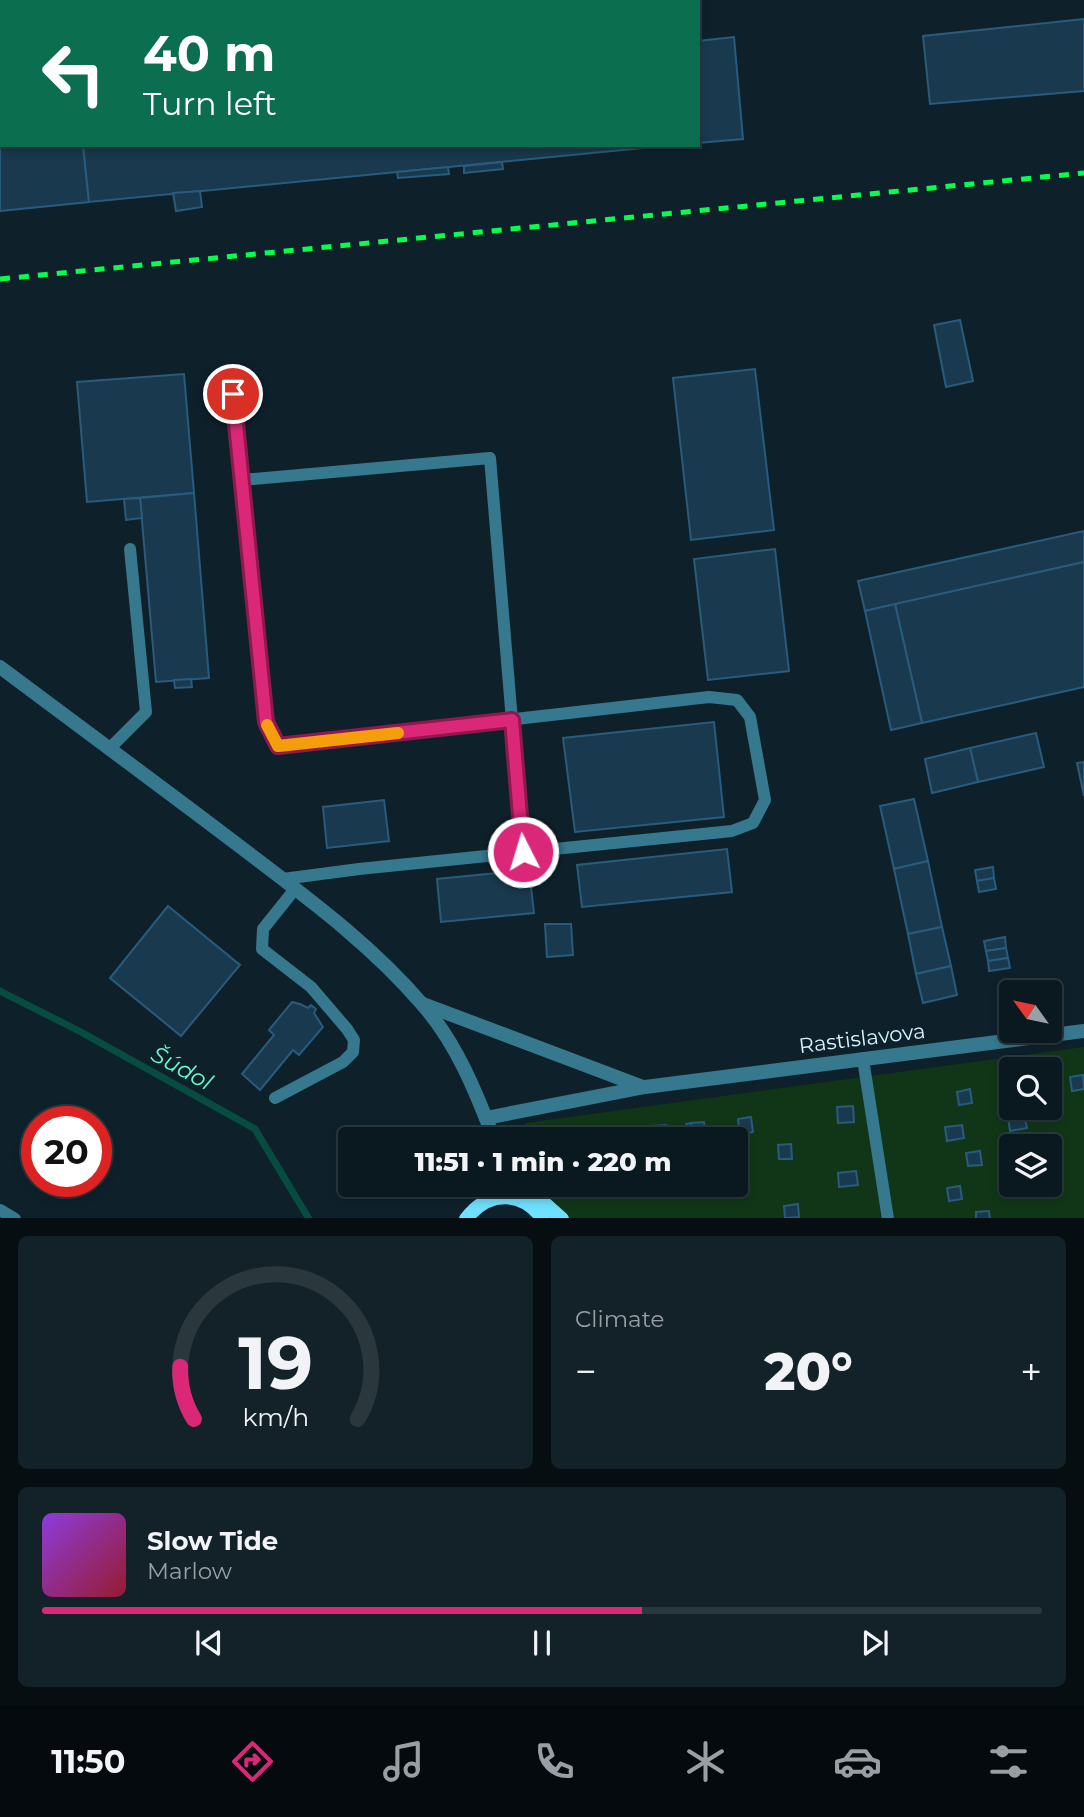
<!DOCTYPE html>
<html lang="en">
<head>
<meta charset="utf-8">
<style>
  :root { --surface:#0a1920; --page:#132229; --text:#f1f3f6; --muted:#99a0a5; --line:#2a383e; --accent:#db2777 }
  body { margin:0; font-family:Montserrat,sans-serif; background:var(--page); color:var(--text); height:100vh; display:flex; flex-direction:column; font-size:26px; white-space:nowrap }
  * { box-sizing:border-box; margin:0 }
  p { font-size:23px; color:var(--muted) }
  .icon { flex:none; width:38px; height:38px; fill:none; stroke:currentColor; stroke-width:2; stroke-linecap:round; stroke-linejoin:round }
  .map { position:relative; height:1218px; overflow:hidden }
  .drawer { display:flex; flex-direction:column; gap:18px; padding:18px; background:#060e12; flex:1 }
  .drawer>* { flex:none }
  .top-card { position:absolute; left:0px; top:0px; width:700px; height:147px; box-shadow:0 4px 10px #0003,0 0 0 2px var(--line); background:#0b6e4f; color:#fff; overflow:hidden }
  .needle { width:46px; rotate:303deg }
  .buttons { position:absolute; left:999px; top:980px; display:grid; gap:14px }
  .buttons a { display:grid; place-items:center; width:63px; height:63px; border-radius:7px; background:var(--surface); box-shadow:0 4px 10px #0003,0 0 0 2px var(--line); font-size:35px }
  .speed { position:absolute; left:21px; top:1106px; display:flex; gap:14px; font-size:35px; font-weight:700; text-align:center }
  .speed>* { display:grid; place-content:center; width:91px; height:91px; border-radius:50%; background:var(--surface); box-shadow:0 4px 10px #0003,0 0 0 2px var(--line); line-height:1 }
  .speed .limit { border:10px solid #d22; background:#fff; color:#111 }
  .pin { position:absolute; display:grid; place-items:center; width:60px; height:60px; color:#fff; margin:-30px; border:4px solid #fff; border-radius:50%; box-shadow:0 2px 7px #0007 }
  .me { position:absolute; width:77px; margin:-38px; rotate:355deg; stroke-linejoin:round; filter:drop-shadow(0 0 5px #0008) }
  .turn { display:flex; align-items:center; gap:24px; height:147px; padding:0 28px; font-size:32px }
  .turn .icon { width:91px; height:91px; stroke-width:2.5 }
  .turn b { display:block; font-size:49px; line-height:60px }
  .big { font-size:52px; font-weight:800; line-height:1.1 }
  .drawer .widget { flex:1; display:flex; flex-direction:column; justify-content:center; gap:10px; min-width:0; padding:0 24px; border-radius:10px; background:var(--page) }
  .drawer .dial { align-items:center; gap:0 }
  .dial svg { height:182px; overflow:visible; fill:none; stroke:var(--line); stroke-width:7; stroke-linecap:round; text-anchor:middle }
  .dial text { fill:var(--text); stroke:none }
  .song { display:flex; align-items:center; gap:21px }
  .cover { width:84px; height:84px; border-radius:10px; background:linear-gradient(135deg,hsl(270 70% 55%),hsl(350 70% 35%)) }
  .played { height:7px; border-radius:4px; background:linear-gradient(90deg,var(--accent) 60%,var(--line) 60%) }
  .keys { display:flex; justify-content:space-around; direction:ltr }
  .heat { display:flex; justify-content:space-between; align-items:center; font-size:38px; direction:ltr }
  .drawer .tiles { flex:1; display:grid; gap:18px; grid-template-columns:1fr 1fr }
  .widget:last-child { grid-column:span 2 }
  .trip { position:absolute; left:338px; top:1127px; width:410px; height:70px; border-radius:7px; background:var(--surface); box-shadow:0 4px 10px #0003,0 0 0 2px var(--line); font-weight:800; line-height:70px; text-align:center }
  .dock { display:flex; height:112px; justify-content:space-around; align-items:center; background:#040a0d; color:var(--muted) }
  .dock .icon { width:49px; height:49px }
  .dock .selected { color:var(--accent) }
  .dock b { font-size:32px; color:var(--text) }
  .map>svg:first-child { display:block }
</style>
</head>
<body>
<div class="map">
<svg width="1084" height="1219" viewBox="0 0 1084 1219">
  <rect width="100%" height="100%" fill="#0e212b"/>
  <path fill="#113617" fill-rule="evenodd" d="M1084 1047V1218H529L528 1185H735V1139H526V1123ZM1012 1069H1050V1108H1012ZM1012 1146H1050V1185H1012Z"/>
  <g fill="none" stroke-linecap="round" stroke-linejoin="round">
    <path stroke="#064c40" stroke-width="7" d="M0 991 81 1032 255 1129 309 1219"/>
  </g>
  <g fill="#19394e" stroke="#295b7c" stroke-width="2">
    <path d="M94 0H599L94 2Z"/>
    <path d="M1084 19V91L930 104 923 36Z"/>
    <path d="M734 37 743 139 698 143V41Z"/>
    <path d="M0 108H2V145H83L89 202 0 211Z"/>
    <path d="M83 145H674L89 202Z"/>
    <path d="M502 162 503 169 464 173V166Z"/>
    <path d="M448 167 449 174 398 178 397 172Z"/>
    <path d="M200 191 202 207 176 211 173 193Z"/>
    <path d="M960 320 973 381 946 387 934 325Z"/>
    <path d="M755 369 774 530 691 540 673 378Z"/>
    <path d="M184 374 194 493 87 502 77 382Z"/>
    <path d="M194 493 209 678 156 682 140 498Z"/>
    <path d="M140 498 142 518 126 520 124 499Z"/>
    <path d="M1084 531V562L865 611 858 581Z"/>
    <path d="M775 549 789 671 708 680 694 559Z"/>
    <path d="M1084 562V687L922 723 895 604Z"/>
    <path d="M895 604 922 723 891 730 865 611Z"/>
    <path d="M191 679 192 687 175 688 174 680Z"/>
    <path d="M714 722 724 817 575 832 563 738Z"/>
    <path d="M1036 733 1044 767 978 782 970 748Z"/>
    <path d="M970 748 978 782 932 793 925 759Z"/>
    <path d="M1084 762V796L1077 763Z"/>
    <path d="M914 799 928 861 894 869 880 806Z"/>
    <path d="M384 800 389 841 327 848 323 807Z"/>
    <path d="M727 849 732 892 582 907 577 865Z"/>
    <path d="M928 861 942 927 908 934 894 869Z"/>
    <path d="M993 867 994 878 977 881 975 870Z"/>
    <path d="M529 870 534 913 441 922 437 879Z"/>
    <path d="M994 878 996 889 979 892 977 881Z"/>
    <path d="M168 906 240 965 181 1036 110 978Z"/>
    <path d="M545 924H571L573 955 547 957Z"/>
    <path d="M942 927 951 966 916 974 908 934Z"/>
    <path d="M1005 937 1006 948 986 951 984 941Z"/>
    <path d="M1006 948 1008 958 988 961 986 951Z"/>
    <path d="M1008 958 1010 968 989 971 988 961Z"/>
    <path d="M951 966 957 995 923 1003 916 974Z"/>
    <path d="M292 1002 300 1004 308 1008 311 1005 316 1009 314 1013 323 1027 299 1055 293 1050 260 1090 242 1074 274 1035 269 1030Z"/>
    <path d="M1083 1075 1084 1089 1072 1091 1070 1077Z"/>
    <path d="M970 1089 972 1103 959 1105 957 1092Z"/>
    <path d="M853 1106 854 1122 838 1123 837 1107Z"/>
    <path d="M1024 1115 1027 1128 1010 1131 1008 1118Z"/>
    <path d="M751 1117 753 1132 740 1135 738 1119Z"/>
    <path d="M704 1122 706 1136 693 1137 691 1123Z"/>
    <path d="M691 1123 694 1139H689L686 1124Z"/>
    <path d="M666 1125 667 1138 653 1139 652 1126Z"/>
    <path d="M962 1125 964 1138 947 1141 945 1127Z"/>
    <path d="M625 1130 626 1139H613L612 1132Z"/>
    <path d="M791 1144 792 1159H779L778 1145Z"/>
    <path d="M980 1151 982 1165 968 1166 966 1153Z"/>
    <path d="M856 1171 858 1185 839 1187 838 1173Z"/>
    <path d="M960 1186 962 1199 949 1201 947 1188Z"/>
    <path d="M798 1204 799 1217 785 1218 784 1206Z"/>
    <path d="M989 1211 990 1219H976V1212Z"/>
  </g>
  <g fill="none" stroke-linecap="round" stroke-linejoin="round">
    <g stroke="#36798e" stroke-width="12">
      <path d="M29 0 30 2"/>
      <path d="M233 395 266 722 278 746 709 697 737 700 750 717 765 800 753 823 732 831 359 869 283 879"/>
      <path d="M242 480 490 458 523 852"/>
      <path d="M110 748 146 712 130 549"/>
      <path d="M863 1059 888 1219"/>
      <path d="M275 1098 343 1062 353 1052 354 1040 347 1029 311 987 262 949 263 929 295 889"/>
      <path d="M0 1210 15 1219"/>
    </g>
    <g stroke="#36798e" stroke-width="14">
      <path d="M423 1004 643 1087"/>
      <path d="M486 1118 645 1087 1084 1031"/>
    </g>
    <path stroke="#36798e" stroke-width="14" d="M0 667C79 726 159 785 238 845 302 894 369 942 422 1004 456 1042 476 1092 494 1139"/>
    <g stroke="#6fe0ff" stroke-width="14">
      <path d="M524 1185 562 1219"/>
      <path d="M466 1219C488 1190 522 1190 543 1219"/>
    </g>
    <path stroke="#04ff4e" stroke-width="5" stroke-dasharray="10 9" stroke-linecap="butt" d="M0 279 1084 173"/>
  </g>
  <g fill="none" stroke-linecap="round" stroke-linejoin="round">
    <g stroke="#8e194d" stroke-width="18">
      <path id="route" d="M233 394 266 722 278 746 512 720 523 852"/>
    </g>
    <use href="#route" stroke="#db2777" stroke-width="12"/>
    <path stroke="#f59e0b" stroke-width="12" d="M267 725 278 746 398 733"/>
  </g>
  <g text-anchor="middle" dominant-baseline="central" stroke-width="7" stroke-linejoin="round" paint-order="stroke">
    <g font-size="21" fill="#d8f3ff" stroke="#0e212b">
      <text transform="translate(862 1038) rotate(-7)">Rastislavova</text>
    </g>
    <g font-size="23" font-style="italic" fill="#66ffca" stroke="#0e212b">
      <text transform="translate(182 1068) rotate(29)">Šúdol</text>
    </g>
  </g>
</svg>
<div class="buttons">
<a><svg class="needle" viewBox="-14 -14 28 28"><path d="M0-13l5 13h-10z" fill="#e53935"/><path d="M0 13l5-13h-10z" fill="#99a0a5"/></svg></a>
<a><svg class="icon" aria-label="search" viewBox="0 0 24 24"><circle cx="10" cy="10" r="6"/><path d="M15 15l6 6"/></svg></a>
<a><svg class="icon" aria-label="layers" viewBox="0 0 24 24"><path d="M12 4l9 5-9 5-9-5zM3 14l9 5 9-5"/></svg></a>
</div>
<div class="speed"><div class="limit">20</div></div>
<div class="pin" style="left:233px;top:394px;background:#d93025"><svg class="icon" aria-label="arrive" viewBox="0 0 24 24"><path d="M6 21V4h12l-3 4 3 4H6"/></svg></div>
<svg class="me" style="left:523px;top:852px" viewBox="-20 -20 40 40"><circle r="17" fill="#db2777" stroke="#fff" stroke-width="3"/><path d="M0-11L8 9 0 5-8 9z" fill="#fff"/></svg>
<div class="trip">11:51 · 1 min · 220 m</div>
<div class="top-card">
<div class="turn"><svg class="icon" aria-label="left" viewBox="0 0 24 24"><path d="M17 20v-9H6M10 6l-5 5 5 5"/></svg><div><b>40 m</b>Turn left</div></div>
</div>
</div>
<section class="drawer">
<div class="tiles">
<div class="widget dial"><svg viewBox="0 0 100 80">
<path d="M14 69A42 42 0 1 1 86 69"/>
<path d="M14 69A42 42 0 0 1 8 46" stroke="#db2777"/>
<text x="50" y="56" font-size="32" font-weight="700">19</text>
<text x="50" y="72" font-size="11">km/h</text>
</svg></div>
<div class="widget"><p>Climate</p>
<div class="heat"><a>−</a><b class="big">20°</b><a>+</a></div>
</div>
<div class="widget">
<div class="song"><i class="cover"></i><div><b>Slow Tide</b><p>Marlow</p></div></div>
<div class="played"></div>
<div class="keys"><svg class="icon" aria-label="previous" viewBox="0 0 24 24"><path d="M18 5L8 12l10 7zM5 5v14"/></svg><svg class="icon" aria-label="pause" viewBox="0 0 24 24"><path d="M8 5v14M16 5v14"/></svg><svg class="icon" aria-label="next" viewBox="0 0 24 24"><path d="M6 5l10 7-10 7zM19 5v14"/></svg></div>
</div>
</div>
</section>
<nav class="dock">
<b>11:50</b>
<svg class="icon selected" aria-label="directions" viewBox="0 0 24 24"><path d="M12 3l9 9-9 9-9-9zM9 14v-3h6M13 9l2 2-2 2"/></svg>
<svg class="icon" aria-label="music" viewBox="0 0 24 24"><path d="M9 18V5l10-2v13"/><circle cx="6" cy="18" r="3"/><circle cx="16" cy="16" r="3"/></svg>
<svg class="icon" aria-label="phone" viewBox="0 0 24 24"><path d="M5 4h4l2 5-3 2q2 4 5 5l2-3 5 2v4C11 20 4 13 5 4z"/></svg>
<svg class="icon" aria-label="climate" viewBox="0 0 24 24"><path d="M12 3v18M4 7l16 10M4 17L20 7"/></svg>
<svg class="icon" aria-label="car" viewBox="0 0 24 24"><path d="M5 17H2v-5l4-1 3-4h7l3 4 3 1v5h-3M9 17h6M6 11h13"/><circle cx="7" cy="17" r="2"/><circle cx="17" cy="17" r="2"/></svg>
<svg class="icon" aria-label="filters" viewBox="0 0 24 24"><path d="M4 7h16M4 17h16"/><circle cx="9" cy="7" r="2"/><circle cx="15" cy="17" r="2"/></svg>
</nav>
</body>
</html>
